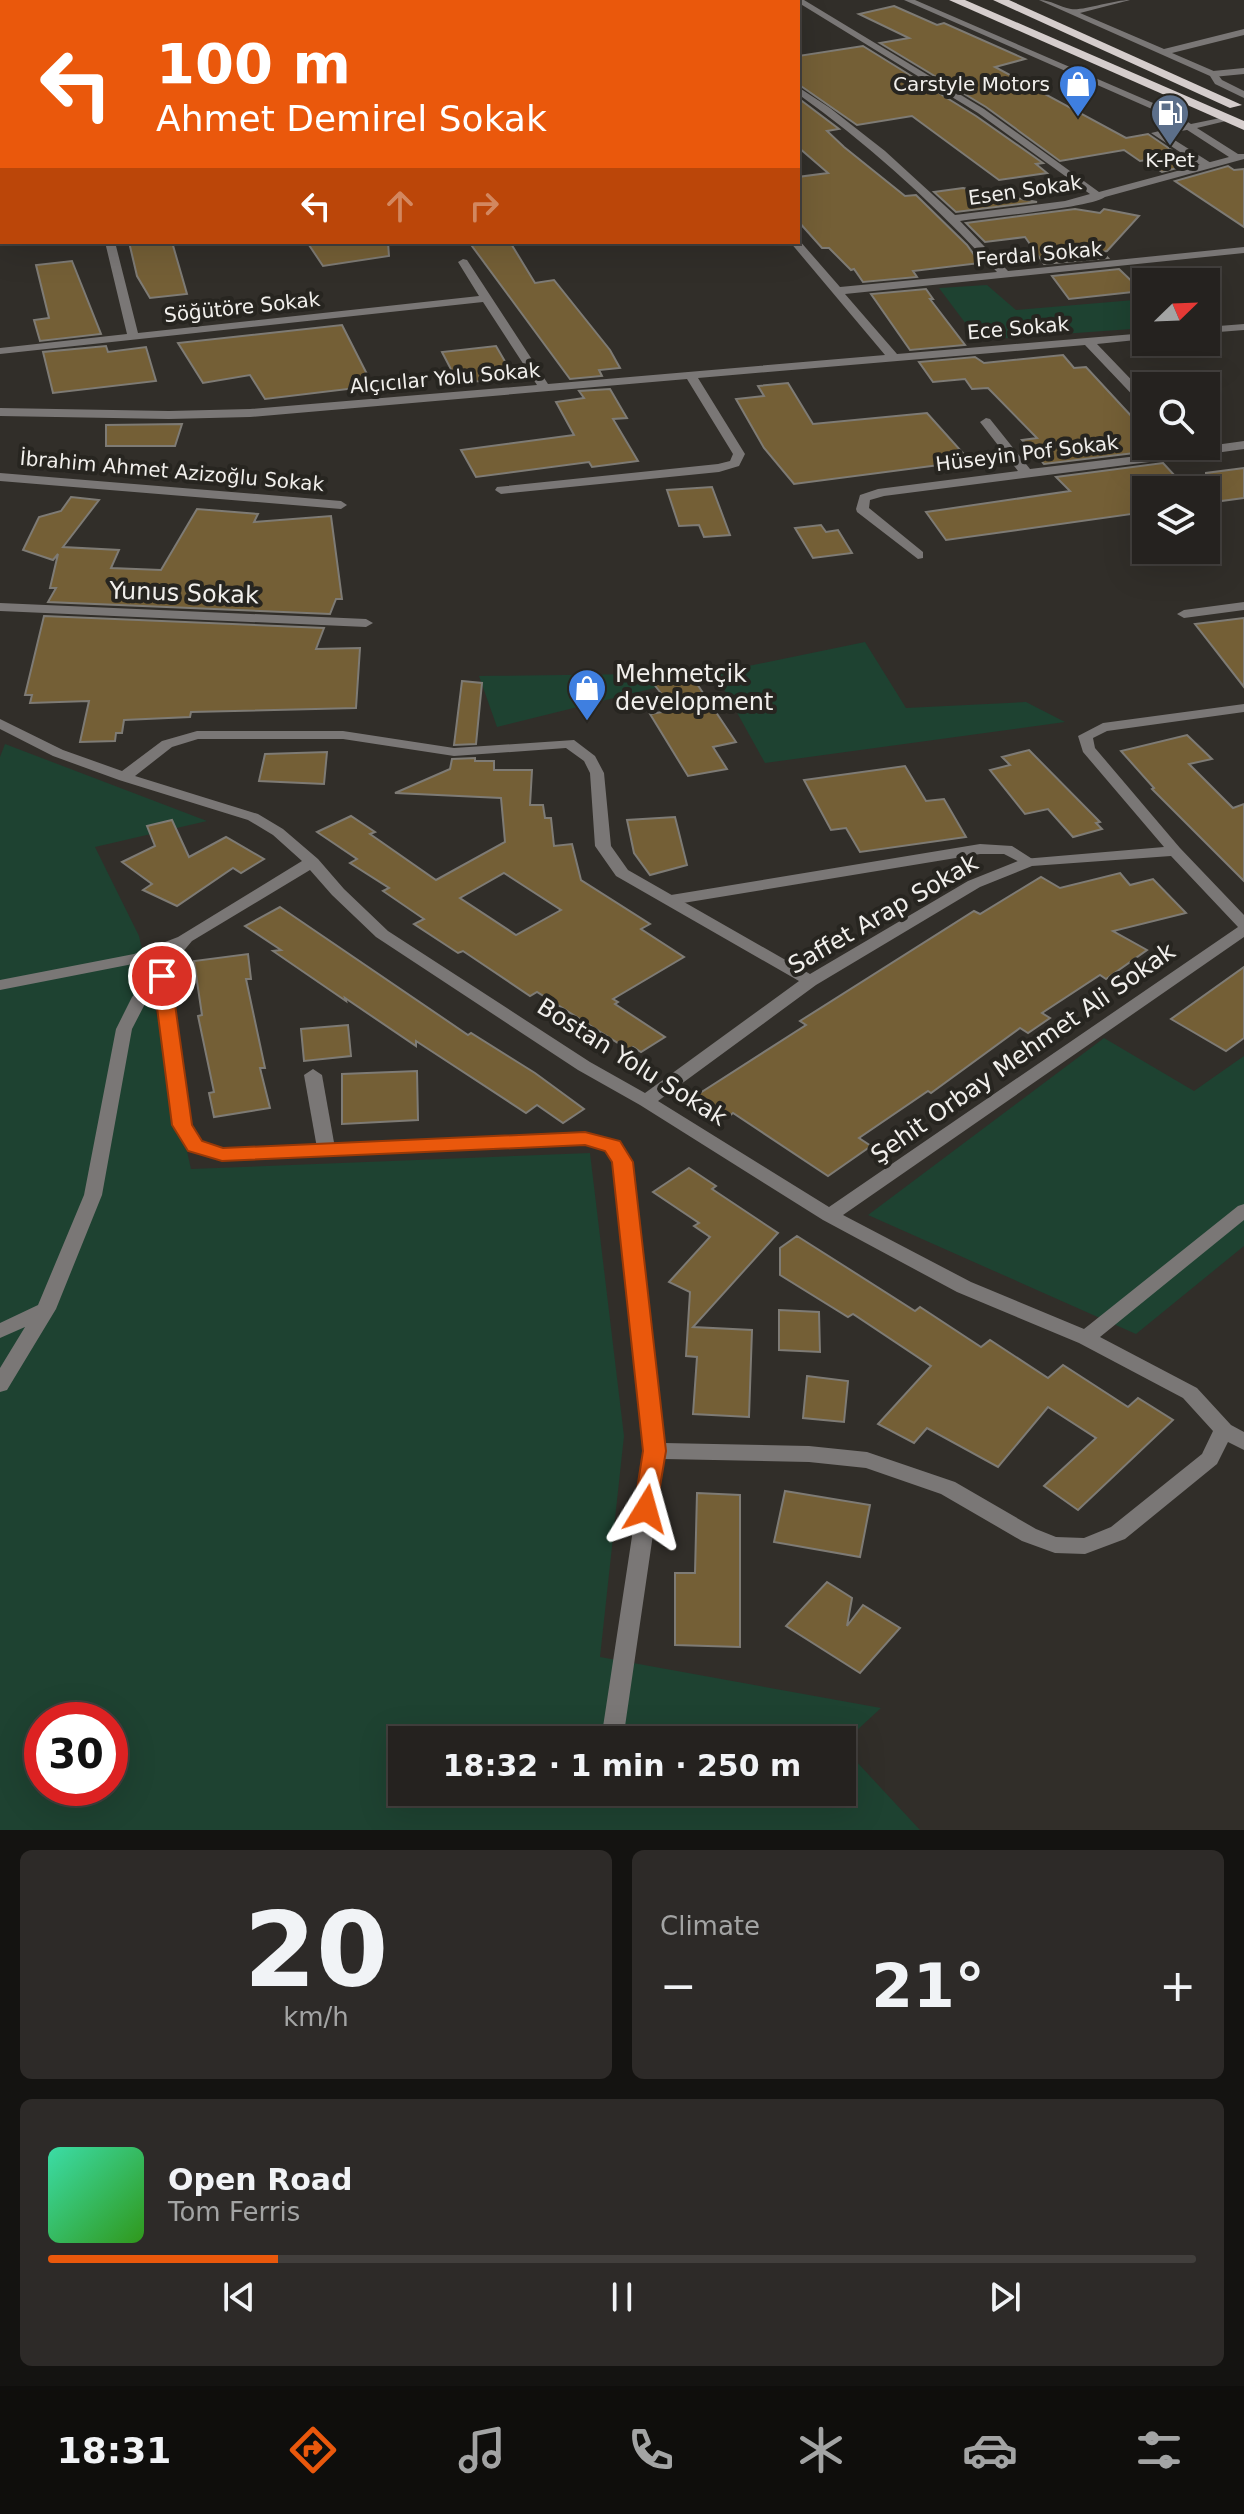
<!DOCTYPE html>
<html lang="en">
<head>
<meta charset="utf-8">
<style>
  :root { --surface:#25221f; --page:#2d2a28; --text:#f1f3f6; --muted:#a3a4a4; --line:#423f3d; --accent:#ea580c }
  body { margin:0; font-family:"DejaVu Sans",sans-serif; background:var(--page); color:var(--text); height:100vh; display:flex; flex-direction:column; font-size:30px; white-space:nowrap }
  * { box-sizing:border-box; margin:0 }
  p { font-size:26px; color:var(--muted) }
  .icon { flex:none; width:44px; height:44px; fill:none; stroke:currentColor; stroke-width:2; stroke-linecap:round; stroke-linejoin:round }
  .map { position:relative; height:1830px; overflow:hidden }
  .sheet { display:flex; flex-direction:column; gap:20px; padding:20px; background:#141311; flex:1 }
  .sheet>* { flex:none }
  .banner { position:absolute; left:0px; top:0px; width:800px; height:244px; box-shadow:0 8px 32px #0002,0 0 0 2px var(--line); background:#ea580c; color:#fff; overflow:hidden }
  .needle { width:52px; rotate:67deg }
  .controls { position:absolute; left:1132px; top:268px; display:grid; gap:16px }
  .controls a { display:grid; place-items:center; width:88px; height:88px; border-radius:0px; background:var(--surface); box-shadow:0 8px 32px #0002,0 0 0 2px var(--line); font-size:40px }
  .speed { position:absolute; left:24px; top:1702px; display:flex; gap:16px; font-size:40px; font-weight:700; text-align:center }
  .speed>* { display:grid; place-content:center; width:104px; height:104px; border-radius:50%; background:var(--surface); box-shadow:0 8px 32px #0002,0 0 0 2px var(--line); line-height:1 }
  .speed .limit { border:12px solid #d22; background:#fff; color:#111 }
  .pin { position:absolute; display:grid; place-items:center; width:68px; height:68px; color:#fff; margin:-34px; border:4px solid #fff; border-radius:50%; box-shadow:0 2px 8px #0007 }
  .me { position:absolute; width:88px; margin:-44px; rotate:8deg; stroke-linejoin:round; filter:drop-shadow(0 0 6px #0008) }
  .turn { display:flex; align-items:center; gap:28px; height:168px; padding:0 24px; font-size:36px }
  .turn .icon { width:104px; height:104px; stroke-width:2.5 }
  .turn b { display:block; font-size:56px; line-height:68px }
  .lanes { display:flex; align-items:center; height:76px; padding:0 24px; background:#0003; justify-content:center; gap:40px; direction:ltr }
  .lanes .off { opacity:.35 }
  .big { font-size:60px; font-weight:700; line-height:1.1 }
  .sheet .card { flex:1; display:flex; flex-direction:column; justify-content:center; gap:12px; min-width:0; padding:0 28px; border-radius:12px; background:var(--page) }
  .sheet .dial { align-items:center; gap:0 }
  .dial b { font-size:104px; line-height:1 }
  .song { display:flex; align-items:center; gap:24px }
  .cover { width:96px; height:96px; border-radius:12px; background:linear-gradient(135deg,hsl(160 70% 55%),hsl(110 70% 35%)) }
  .played { height:8px; border-radius:4px; background:linear-gradient(90deg,var(--accent) 20%,var(--line) 20%) }
  .keys { display:flex; justify-content:space-around; direction:ltr }
  .heat { display:flex; justify-content:space-between; align-items:center; font-size:44px; direction:ltr }
  .sheet .tiles { flex:1; display:grid; gap:20px; grid-template-columns:1fr 1fr }
  .card:last-child { grid-column:span 2 }
  .trip { position:absolute; left:388px; top:1726px; width:468px; height:80px; border-radius:0px; background:var(--surface); box-shadow:0 8px 32px #0002,0 0 0 2px var(--line); font-weight:700; line-height:80px; text-align:center }
  .dock { display:flex; height:128px; justify-content:space-around; align-items:center; background:#0f0e0c; color:var(--muted) }
  .dock .icon { width:56px; height:56px }
  .dock .active { color:var(--accent) }
  .dock b { font-size:36px; color:var(--text) }
  .map>svg:first-child { display:block }
</style>
</head>
<body>
<div class="map">
<svg width="1244" height="1830" viewBox="0 0 1244 1830">
  <rect width="100%" height="100%" fill="#312e29"/>
  <g fill="#1e4231" fill-rule="evenodd">
    <path d="M987 285 1016 310 1146 299V328L978 340 939 288Z"/>
    <path d="M865 642 906 708 1026 702 1065 722 765 763 715 673 497 727 479 676 715 673Z"/>
    <path d="M5 744 207 821 95 847 139 936 191 1169 590 1153 624 1436 600 1657 881 1708 842 1744V1740H402V1792H842V1746L920 1830H0V757ZM42 1720H110V1788H42Z"/>
    <path d="M1104 1038 1194 1091 1244 1056V1246L1136 1334 868 1215Z"/>
  </g>
  <g fill="#745f36" stroke="#7e7b75" stroke-width="2" fill-rule="evenodd">
    <path d="M894 6 937 25 944 23 1025 59 995 67 1126 138 1148 134 1192 164 1162 172 1148 163 1153 159 1140 161 1124 150 1060 161 986 107 880 43 909 38 859 14Z"/>
    <path d="M863 46 976 116 1043 163 1036 164 1047 173 999 180 912 116 857 125 798 84V56Z"/>
    <path d="M798 98 839 129 827 131 844 147 905 196 916 195 967 245 980 263 913 271 917 277 863 282 854 269 851 270 829 248H822L798 221V177L828 173 798 147Z"/>
    <path d="M1228 166 1234 170 1244 169V227L1175 181Z"/>
    <path d="M963 188 1037 202 956 212 934 192Z"/>
    <path d="M1075 209 1100 213 1104 209 1139 216 1107 251 1102 252 1108 258 1044 264 1025 237 985 242 966 223Z"/>
    <path d="M129 242H172L187 294 150 298 137 276Z"/>
    <path d="M307 242H388L389 256 323 266Z"/>
    <path d="M469 242H510L535 283 554 280 610 350 620 368 599 370 602 376 570 379Z"/>
    <path d="M72 261 101 334 40 341 34 320 49 318 36 265Z"/>
    <path d="M1119 269 1142 291 1069 299 1052 276Z"/>
    <path d="M926 289 933 299H930L965 345 910 350 871 294Z"/>
    <path d="M342 325 373 386 265 399 250 375 203 383 178 343Z"/>
    <path d="M106 346 108 352 146 347 156 381 53 393 43 352Z"/>
    <path d="M496 346 514 377 472 382 468 376 455 377 442 352Z"/>
    <path d="M1063 355 1074 368 1086 367 1146 432V446L1151 451 1044 464 1022 440 1037 438 988 388 972 389 965 379 933 382 919 362 975 357 984 363Z"/>
    <path d="M788 383 813 424 927 413 970 461 794 484 764 448 736 399 764 396 758 386Z"/>
    <path d="M610 389 627 418 613 419 638 461 592 467 589 462 476 477 461 450 574 435 556 402 584 398 579 391Z"/>
    <path d="M182 424 175 446H106V425Z"/>
    <path d="M1163 463 1188 490H1146V512L946 540 926 512 1070 491 1056 477Z"/>
    <path d="M1244 468V498L1206 503V473Z"/>
    <path d="M712 487 730 535 704 537 699 525 679 526 667 490Z"/>
    <path d="M71 497 99 500 63 547 119 550 111 568 161 570 197 509 258 514 254 522 331 516 342 599H336L330 614 48 602 56 588H50L58 554 53 560 23 550 39 517 61 511Z"/>
    <path d="M821 525 826 532 838 530 852 553 813 558 795 528Z"/>
    <path d="M44 616 324 628 316 649 360 648 356 708 191 712 190 717 124 720 122 733H116L115 741 80 742 89 701 30 703 32 695H25Z"/>
    <path d="M1244 618V687L1195 624Z"/>
    <path d="M691 675 736 742 713 747 727 769 688 776 650 714 674 710 653 683Z"/>
    <path d="M462 681 482 683 476 744 454 745Z"/>
    <path d="M1187 735 1212 759 1189 764 1233 808 1244 804V881L1152 789 1154 788 1121 751Z"/>
    <path d="M1029 750 1100 822 1096 823 1102 829 1073 837 1048 809 1025 814 990 770 1010 765 1002 757Z"/>
    <path d="M327 752 324 784 259 781 265 754Z"/>
    <path d="M475 758V761H494V770H532L530 805H543L545 818H551L554 846 572 844 581 880 650 924 641 929 684 957 613 999 618 1002 615 1004 665 1037 641 1052 633 1047 629 1050 537 992 530 996 463 951 458 953 414 924 424 919 383 891 389 888 350 863 357 859 317 832 351 816 375 832 370 834 436 880 505 842 501 798 395 793 450 769 452 759ZM504 873 561 910 516 935 460 898Z"/>
    <path d="M905 766 926 801 944 799 966 837 860 852 846 828 831 830 804 780Z"/>
    <path d="M675 817 687 865 650 875 634 853 627 820Z"/>
    <path d="M172 820 189 857 226 837 264 859 241 873 233 868 177 906 143 890 152 884 122 862 155 846 147 826Z"/>
    <path d="M1120 873 1130 885 1153 879 1186 913 1113 931 1147 950 1106 979 1100 975 1042 1013 1050 1018 1028 1033 1020 1028 931 1093 928 1091 859 1138 871 1146 828 1176 733 1113 728 1117 697 1095 806 1025 800 1021 974 911 980 914 1041 877 1060 888Z"/>
    <path d="M280 907 468 1035 471 1033 535 1073 584 1109 563 1123 537 1105 526 1113 416 1041V1046L345 998 346 1001 273 951 281 950 245 926Z"/>
    <path d="M248 954 251 979H246L265 1068H260L270 1108 214 1117 209 1093 214 1092 198 1016 202 1015 194 961Z"/>
    <path d="M1244 967V1038L1226 1051 1171 1019Z"/>
    <path d="M348 1025 351 1056 304 1061 301 1029Z"/>
    <path d="M417 1071 418 1120 342 1124V1074Z"/>
    <path d="M689 1168 716 1186 712 1189 778 1233 693 1327 752 1330 749 1417 693 1414 697 1357 686 1356 690 1292 669 1282 710 1237 694 1226 699 1223 653 1192Z"/>
    <path d="M797 1236 915 1311 920 1307 981 1347 990 1340 1048 1378 1063 1365 1128 1407 1138 1398 1173 1420 1078 1510 1044 1486 1096 1438 1048 1407 998 1467 927 1428 914 1443 878 1424 931 1366 853 1314 848 1317 780 1275V1248Z"/>
    <path d="M779 1310 819 1312 820 1352 779 1350Z"/>
    <path d="M807 1376 848 1381 844 1422 803 1418Z"/>
    <path d="M785 1491 870 1505 860 1557 774 1542Z"/>
    <path d="M697 1493 740 1495V1647L675 1645V1573H695Z"/>
    <path d="M827 1582 852 1598 847 1626 863 1605 900 1628 860 1673 786 1626Z"/>
  </g>
  <g fill="none" stroke-linecap="round" stroke-linejoin="round">
    <g fill="#7a7776" fill-rule="evenodd">
      <path d="M1244 68V74L1213 77 1208 74 1213 71Z"/>
      <path d="M1189 124 1192 125V129L1165 134 1211 163V167H1203L1151 133Z"/>
      <path d="M1244 441V449L1165 460 1159 456 1165 452Z"/>
      <path d="M980 844 1012 846 1037 862 1029 867 1004 854H980L671 905 663 900 671 895Z"/>
      <path d="M313 1069 322 1075 335 1148 332 1152H320L317 1148 304 1075Z"/>
    </g>
    <g fill="#7a7776" fill-rule="evenodd">
      <path d="M43 0H52L53 2H44Z"/>
      <path d="M394 0H403L404 2H395Z"/>
      <path d="M656 0H667L668 2H657Z"/>
      <path d="M794 0H804L984 109 1099 192 1229 157 1161 113 904 0H915L1167 109 1191 124 1230 116V120L1197 128 1238 154H1244V159L1105 197C1090 208 987 217 960 221L1008 271 1244 247V253L845 294 897 354 1146 333V339L1097 344 1146 395V406L1142 405 1085 345 698 378 745 454 739 466 719 472 501 494 495 490 497 487 718 464 730 461 733 454 687 379 250 417 169 419 0 416V408L169 411 250 409 537 385 483 302 0 354V348L127 334 105 242H115L138 333 479 296 458 262 463 259 467 260 548 384 885 355 790 242H798L799 240 840 287 997 272C936 206 871 146 798 94V87L830 108 885 151 955 215 1065 201 1090 194 978 113Z"/>
      <path d="M1039 0C1051 0 1059 7 1071 9 1083 11 1113 0 1130 0L1080 13 1164 49 1244 29V35L1172 53 1216 72 1222 80 1244 91V98L1215 84 1210 76Z"/>
      <rect x="0" y="178" width="2" height="6"/>
      <path d="M1244 324V330L1206 333V327Z"/>
      <path d="M986 418 990 419 1030 469 1162 453 1172 446H1187L1165 460 884 496 870 500 869 508 923 552V558L918 559 857 512 856 509 860 495 878 489 1018 471 980 422Z"/>
      <path d="M0 473 341 501 347 505 341 509 0 481Z"/>
      <path d="M1244 602V610L1184 618 1177 614 1184 610Z"/>
      <path d="M0 603 366 619 373 623 366 627 0 611Z"/>
      <path d="M1244 704V712L1107 731 1093 738 1095 748 1180 848 1244 915V937L843 1215 971 1282 1084 1329 1238 1206 1244 1204V1220L1100 1337 1197 1388 1231 1425 1244 1432V1450L1228 1442 1217 1464 1125 1539 1085 1554 1055 1553 1022 1541 941 1494 866 1468 809 1462 664 1459 623 1740H601L645 1451 613 1162 606 1150 585 1144 222 1161 189 1150 173 1125 156 991 147 1000 132 1029 102 1195 56 1309 7 1390 0 1392V1368L25 1327 0 1338V1323L38 1305 84 1195 116 1029 132 997 155 973 165 953 138 963 0 990V980L134 954 178 937 302 861 273 835 248 820 119 780 53 756 0 729V719L63 750 122 771 162 741 197 731H343L454 748 574 740 595 756 604 773 611 846 628 870 810 974 968 881 1023 859 1164 847 1083 752 1078 736 1103 723ZM198 739H343L454 756 566 748 584 761 590 773 595 846 616 876 799 981 645 1093 590 1062 388 931 344 889 318 859 283 829 258 814 135 776 172 747ZM1171 856 1238 927 829 1207 658 1101 816 985 980 887 1032 866ZM310 870 332 895 376 937 578 1070 640 1105 823 1220 957 1292 1079 1343 1183 1398 1213 1431 1202 1454 1111 1527 1084 1538 1056 1537 1036 1529 955 1482 867 1452 809 1446 664 1443 631 1162 618 1142 585 1132 223 1149 201 1142 191 1125 170 976 181 954 192 941Z"/>
    </g>
    <path fill="#a5a09f" fill-rule="evenodd" d="M2 84V90L0 91V85Z"/>
    <g fill="#d5cdcc" fill-rule="evenodd">
      <path d="M949 0H965L1244 121V130Z"/>
      <path d="M993 0H1009L1242 105 1230 108Z"/>
    </g>
  </g>
  <path fill="#ea580c" stroke="#983908" stroke-width="2" d="M162 970 171 976 192 1125 202 1141 223 1148 585 1132 620 1141 633 1162 666 1451 655 1516 646 1518 638 1516 634 1509 643 1451 612 1162 605 1151 585 1145 222 1161 188 1151 172 1125 153 976Z"/>
  <defs>
    <g id="shop-pin" transform="scale(2)"><path d="M0 17L-7.5 6A9.5 9.5 0 1 1 7.5 6Z" fill="#3f7fe0" stroke="#272520"/><path d="M-5-2.5h2.3a2.7 3.5 0 0 1 5.4 0H5L5.5 6h-11ZM-1.5-2.5h3a1.5 2.3 0 0 0-3 0Z" fill="#fff"/></g>
    <g id="fuel-pin" transform="scale(2)"><path d="M0 17L-7.5 6A9.5 9.5 0 1 1 7.5 6Z" fill="#5c6f8a" stroke="#272520"/><path d="M-5.5-6h7V0h2V4h1.3V-2.5L3-4.5l.8-.8L6-3V5H2.5V1h-1V6h-7ZM-4.2-4.7v3.2H.2V-4.7Z" fill="#fff"/></g>
  </defs>
  <g fill-rule="evenodd">
    <use href="#shop-pin" x="1078" y="84"/>
    <use href="#fuel-pin" x="1170" y="113"/>
    <use href="#shop-pin" x="587" y="688"/>
  </g>
  <g text-anchor="middle" dominant-baseline="central" stroke-width="8" stroke-linejoin="round" paint-order="stroke">
    <g font-size="20" fill="#f1efec" stroke="#272520" text-anchor="end">
      <text x="1050" y="84">Carstyle Motors</text>
      <text x="1170" y="160" text-anchor="middle">K-Pet</text>
    </g>
    <g font-size="20" fill="#f1efec" stroke="#272520">
      <text transform="translate(1025 190) rotate(-8)">Esen Sokak</text>
      <text transform="translate(1039 254) rotate(-5)">Ferdal Sokak</text>
      <text transform="translate(242 307) rotate(-6)">Söğütöre Sokak</text>
      <text transform="translate(1018 328) rotate(-5)">Ece Sokak</text>
      <text transform="translate(445 378) rotate(-5)">Alçıcılar Yolu Sokak</text>
      <text transform="translate(1027 453) rotate(-7)">Hüseyin Pof Sokak</text>
      <text transform="translate(172 471) rotate(5)">İbrahim Ahmet Azizoğlu Sokak</text>
    </g>
    <g font-size="24" fill="#f1efec" stroke="#272520">
      <text transform="translate(184 593) rotate(2)">Yunus Sokak</text>
      <text transform="translate(883 914) rotate(-30)">Saffet Arap Sokak</text>
      <text transform="translate(1023 1053) rotate(-35)">Şehit Orbay Mehmet Ali Sokak</text>
      <text transform="translate(632 1062) rotate(32)">Bostan Yolu Sokak</text>
    </g>
    <g font-size="24" fill="#f1efec" stroke="#272520" text-anchor="start">
      <text x="615" y="674">Mehmetçik<tspan x="615" dy="28">development</tspan></text>
    </g>
  </g>
</svg>
<div class="controls">
<a><svg class="needle" viewBox="-14 -14 28 28"><path d="M0-13l5 13h-10z" fill="#e53935"/><path d="M0 13l5-13h-10z" fill="#a3a4a4"/></svg></a>
<a><svg class="icon" aria-label="search" viewBox="0 0 24 24"><circle cx="10" cy="10" r="6"/><path d="M15 15l6 6"/></svg></a>
<a><svg class="icon" aria-label="layers" viewBox="0 0 24 24"><path d="M12 4l9 5-9 5-9-5zM3 14l9 5 9-5"/></svg></a>
</div>
<div class="speed"><div class="limit">30</div></div>
<div class="pin" style="left:162px;top:976px;background:#d93025"><svg class="icon" aria-label="arrive" viewBox="0 0 24 24"><path d="M6 21V4h12l-3 4 3 4H6"/></svg></div>
<svg class="me" style="left:646px;top:1509px" viewBox="-20 -20 40 40"><path d="M0-17L14 15 0 8-14 15z" fill="#ea580c" stroke="#fff" stroke-width="4"/></svg>
<div class="trip">18:32 · 1 min · 250 m</div>
<div class="banner">
<div class="turn"><svg class="icon" aria-label="left" viewBox="0 0 24 24"><path d="M17 20v-9H6M10 6l-5 5 5 5"/></svg><div><b>100 m</b>Ahmet Demirel Sokak</div></div>
<div class="lanes"><svg class="icon" aria-label="left" viewBox="0 0 24 24"><path d="M17 20v-9H6M10 6l-5 5 5 5"/></svg><svg class="icon off" aria-label="ahead" viewBox="0 0 24 24"><path d="M12 20V5M6 11l6-6 6 6"/></svg><svg class="icon off" aria-label="right" viewBox="0 0 24 24"><path d="M7 20v-9h11M14 6l5 5-5 5"/></svg></div>
</div>
</div>
<section class="sheet">
<div class="tiles">
<div class="card dial"><b>20</b><p>km/h</p></div>
<div class="card"><p>Climate</p>
<div class="heat"><a>−</a><b class="big">21°</b><a>+</a></div>
</div>
<div class="card">
<div class="song"><i class="cover"></i><div><b>Open Road</b><p>Tom Ferris</p></div></div>
<div class="played"></div>
<div class="keys"><svg class="icon" aria-label="previous" viewBox="0 0 24 24"><path d="M18 5L8 12l10 7zM5 5v14"/></svg><svg class="icon" aria-label="pause" viewBox="0 0 24 24"><path d="M8 5v14M16 5v14"/></svg><svg class="icon" aria-label="next" viewBox="0 0 24 24"><path d="M6 5l10 7-10 7zM19 5v14"/></svg></div>
</div>
</div>
</section>
<nav class="dock">
<b>18:31</b>
<svg class="icon active" aria-label="directions" viewBox="0 0 24 24"><path d="M12 3l9 9-9 9-9-9zM9 14v-3h6M13 9l2 2-2 2"/></svg>
<svg class="icon" aria-label="music" viewBox="0 0 24 24"><path d="M9 18V5l10-2v13"/><circle cx="6" cy="18" r="3"/><circle cx="16" cy="16" r="3"/></svg>
<svg class="icon" aria-label="phone" viewBox="0 0 24 24"><path d="M5 4h4l2 5-3 2q2 4 5 5l2-3 5 2v4C11 20 4 13 5 4z"/></svg>
<svg class="icon" aria-label="climate" viewBox="0 0 24 24"><path d="M12 3v18M4 7l16 10M4 17L20 7"/></svg>
<svg class="icon" aria-label="car" viewBox="0 0 24 24"><path d="M5 17H2v-5l4-1 3-4h7l3 4 3 1v5h-3M9 17h6M6 11h13"/><circle cx="7" cy="17" r="2"/><circle cx="17" cy="17" r="2"/></svg>
<svg class="icon" aria-label="filters" viewBox="0 0 24 24"><path d="M4 7h16M4 17h16"/><circle cx="9" cy="7" r="2"/><circle cx="15" cy="17" r="2"/></svg>
</nav>
</body>
</html>
